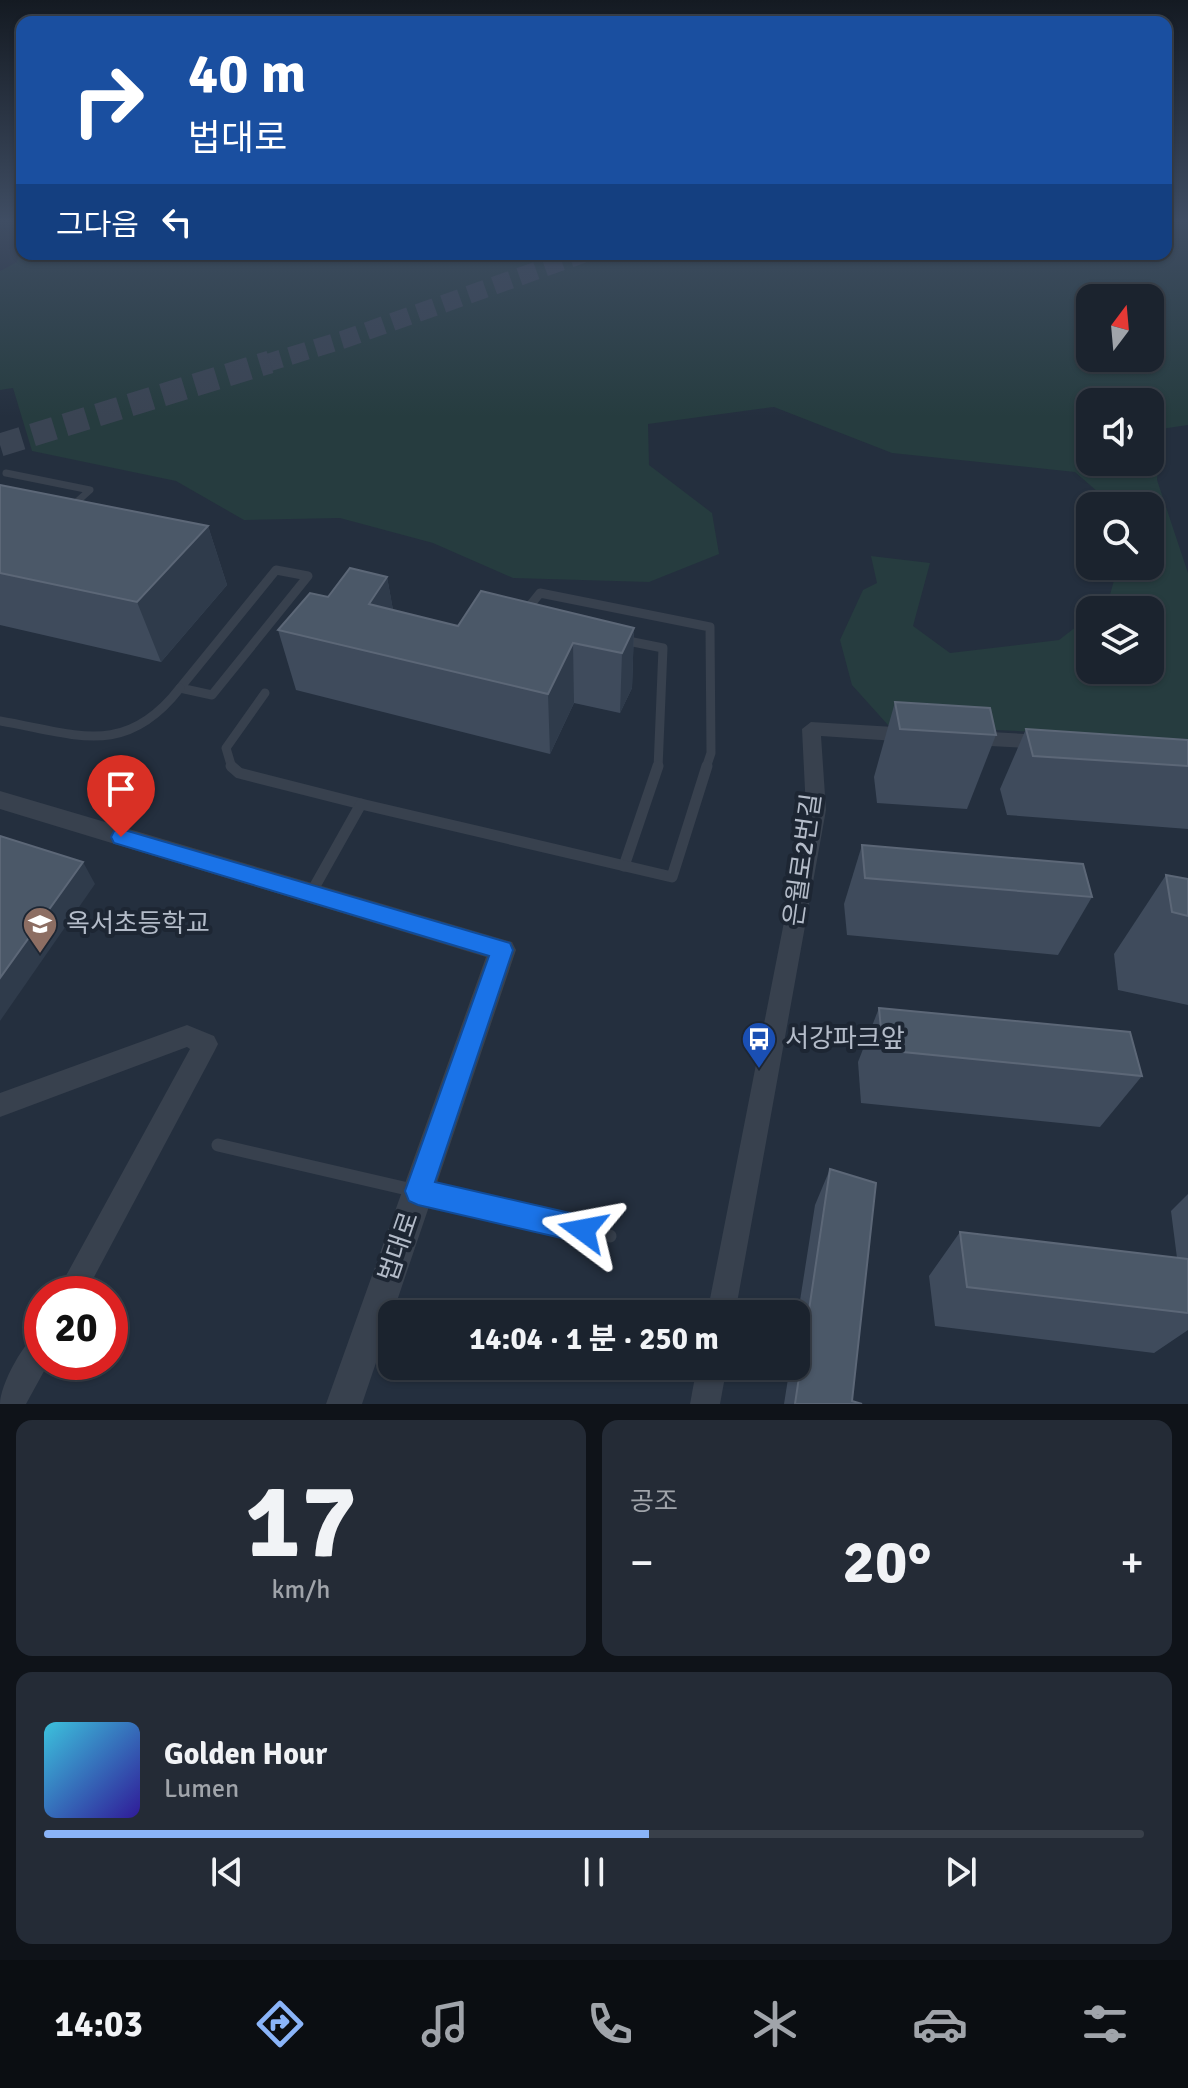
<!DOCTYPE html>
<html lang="ko">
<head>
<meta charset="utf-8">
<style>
  :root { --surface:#1b232e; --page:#242b36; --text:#f1f3f6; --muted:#a0a4aa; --line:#39404a; --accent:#8ab4f8 }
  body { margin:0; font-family:Signika,"Noto Sans KR",sans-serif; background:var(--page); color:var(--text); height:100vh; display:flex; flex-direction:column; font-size:30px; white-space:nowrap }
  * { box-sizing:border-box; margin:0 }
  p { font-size:26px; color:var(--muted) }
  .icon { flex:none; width:44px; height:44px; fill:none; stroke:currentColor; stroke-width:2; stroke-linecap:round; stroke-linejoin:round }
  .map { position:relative; height:1404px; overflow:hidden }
  .panel { display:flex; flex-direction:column; gap:16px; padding:16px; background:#0f1319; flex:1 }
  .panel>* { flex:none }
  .hud { position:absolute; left:16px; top:16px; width:1156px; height:244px; border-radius:16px; box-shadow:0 2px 6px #0004,0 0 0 2px var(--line); background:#1a4fa0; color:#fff; overflow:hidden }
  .needle { width:52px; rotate:16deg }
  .controls { position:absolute; left:1076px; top:284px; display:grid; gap:16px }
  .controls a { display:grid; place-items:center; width:88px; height:88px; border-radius:16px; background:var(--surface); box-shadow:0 2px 6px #0004,0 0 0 2px var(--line); font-size:40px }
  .speed { position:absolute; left:24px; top:1276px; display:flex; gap:16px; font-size:40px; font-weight:700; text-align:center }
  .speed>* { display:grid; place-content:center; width:104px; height:104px; border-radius:50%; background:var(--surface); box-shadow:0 2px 6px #0004,0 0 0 2px var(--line); line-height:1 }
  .speed .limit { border:12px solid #d22; background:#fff; color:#111 }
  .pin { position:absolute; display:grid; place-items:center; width:68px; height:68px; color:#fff; margin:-82px -34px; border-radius:50% 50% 50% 0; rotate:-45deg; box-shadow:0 0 8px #0007 }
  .pin .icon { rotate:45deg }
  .me { position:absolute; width:88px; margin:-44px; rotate:283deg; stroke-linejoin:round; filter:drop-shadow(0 0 6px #0008) }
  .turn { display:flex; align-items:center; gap:28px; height:168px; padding:0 40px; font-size:36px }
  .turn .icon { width:104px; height:104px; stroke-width:2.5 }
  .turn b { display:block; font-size:56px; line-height:68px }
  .then { display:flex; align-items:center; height:76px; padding:0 40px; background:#0003; gap:16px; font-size:30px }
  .big { font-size:60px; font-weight:700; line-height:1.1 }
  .panel .widget { flex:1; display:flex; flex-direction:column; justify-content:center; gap:12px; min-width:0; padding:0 28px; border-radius:16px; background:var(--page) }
  .panel .dial { align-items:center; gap:0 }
  .dial b { font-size:104px; line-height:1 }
  .song { display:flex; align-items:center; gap:24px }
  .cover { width:96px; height:96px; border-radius:12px; background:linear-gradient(135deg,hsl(190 70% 55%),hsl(250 70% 35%)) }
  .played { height:8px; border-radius:4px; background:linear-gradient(90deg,var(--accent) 55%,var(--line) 55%) }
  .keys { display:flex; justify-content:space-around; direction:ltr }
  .heat { display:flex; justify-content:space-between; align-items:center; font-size:44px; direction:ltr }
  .panel .tiles { flex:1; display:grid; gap:16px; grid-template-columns:1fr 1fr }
  .widget:last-child { grid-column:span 2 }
  .trip { position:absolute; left:378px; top:1300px; width:432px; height:80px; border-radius:16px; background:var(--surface); box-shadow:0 2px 6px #0004,0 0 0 2px var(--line); font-weight:700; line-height:80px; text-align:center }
  .tabs { display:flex; height:128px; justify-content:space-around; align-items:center; background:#0b0e12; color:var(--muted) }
  .tabs .icon { width:56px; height:56px }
  .tabs .selected { color:var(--accent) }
  .tabs b { font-size:36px; color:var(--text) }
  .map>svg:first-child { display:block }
</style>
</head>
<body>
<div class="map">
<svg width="1188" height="1404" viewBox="0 0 1188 1404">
  <rect width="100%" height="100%" fill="#242f3e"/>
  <path fill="#263c3f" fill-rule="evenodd" d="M11 220H22V254H1166V220H1188V425L1161 429 1157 480 1188 573V739L888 725 852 685 840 640 863 590 877 583 871 556 930 563 913 626 950 653 1059 640 1090 616V670H1150V610H1098L1108 602 1118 566H1150V506H1114L1075 472 892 453 774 407 648 424 649 465 712 513 719 554 649 582 513 578 433 543 340 518 244 520 176 481 32 451 13 388 0 390V271L17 262 22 239ZM1090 298H1150V358H1090ZM1090 402H1150V462H1090Z"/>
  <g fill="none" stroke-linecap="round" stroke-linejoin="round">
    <path stroke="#3a4453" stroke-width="18" stroke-dasharray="18 9" stroke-linecap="butt" d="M264 364 342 340 583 254"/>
    <path stroke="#3a4453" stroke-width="23" stroke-dasharray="23 11" stroke-linecap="butt" d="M0 445 270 362"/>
    <path stroke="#38414e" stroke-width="7" d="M6 473 90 490 71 507"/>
    <g stroke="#38414e" stroke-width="9">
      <path d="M276 570 308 576 212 695 180 688Z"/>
      <path d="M524 613 540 593 710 627 711 753 706 768"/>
      <path d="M623 640 663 648 658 768"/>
      <path d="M0 721C76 734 125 759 180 688"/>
      <path d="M232 768 226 748 265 693"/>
    </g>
    <g stroke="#38414e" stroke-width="11">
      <path d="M231 766 239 773 361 804"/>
      <path d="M624 866 658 766"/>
      <path d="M311 893 361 804 672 877 707 766"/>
    </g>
    <path stroke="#38414e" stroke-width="13" d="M218 1145 610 1236"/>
    <g fill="#38414e" fill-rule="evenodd">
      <path d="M811 722 911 728 918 730 920 735 918 740 911 742 821 736 826 810 735 1314H707L806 810 802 729Z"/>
      <path d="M972 731 1043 735 1050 737 1052 742 1050 747 1043 749 972 745 965 743 963 738 965 733Z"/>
      <path d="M187 1025 214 1036 218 1044 214 1052 85 1294H56L190 1049 187 1047 0 1117V1093Z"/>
      <path d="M42 1330V1362H49L26 1404H0C0 1385 25 1338 42 1330Z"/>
      <path d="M697 1366H727L720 1404H690Z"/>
    </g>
    <path fill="#38414e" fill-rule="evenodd" d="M0 791 512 942 516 950 362 1404H326L486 957 0 809Z"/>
  </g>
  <g fill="#3f4b5c">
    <path d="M0 485 208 526 227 585 161 662 0 625Z"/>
    <path d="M387 577 393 610 458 626 634 628 632 688 620 713 574 703 550 754 296 690 278 630 328 597Z"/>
    <path d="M895 702 996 735 967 809 877 803 874 777Z"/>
    <path d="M1026 729 1188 740V829L1007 815 1000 789Z"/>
    <path d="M862 845 1092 897 1058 955 847 935 844 904Z"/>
    <path d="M1166 875 1188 879V1005L1118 990 1114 954Z"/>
    <path d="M879 1008 1142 1076 1100 1127 861 1103 858 1062Z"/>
    <path d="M830 1169 852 1401 862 1404H784L790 1366H796V1326L815 1205Z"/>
    <path d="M1188 1194V1330L1154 1353 935 1326 929 1276 960 1232 1177 1258 1171 1211Z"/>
  </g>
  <g fill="#2f3b4b">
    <path d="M208 526 227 585 161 662 137 602Z"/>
    <path d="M387 577 398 637 369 604Z"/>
    <path d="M634 628 632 688 620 713 622 653Z"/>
    <path d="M573 643 574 703 550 754 548 694Z"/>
    <path d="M83 862 95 884 0 1021V978Z"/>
  </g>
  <g fill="#4b5868" stroke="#5c6777" stroke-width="2">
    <path d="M0 485 208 526 137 602 0 573Z"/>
    <path d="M350 568 387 577 369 604 458 626 481 591 634 628 622 653 573 643 548 694 278 630 310 593 328 597Z"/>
    <path d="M895 702 990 708 996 735 900 729Z"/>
    <path d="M1026 729 1188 740V766L1033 756Z"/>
    <path d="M0 836 83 862 0 978Z"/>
    <path d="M862 845 1083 864 1092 897 865 878Z"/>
    <path d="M1166 875 1188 879V916L1172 912Z"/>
    <path d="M879 1008 1130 1032 1142 1076 883 1050Z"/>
    <path d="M830 1169 876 1183 852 1401 862 1404H795Z"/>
    <path d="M960 1232 1188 1259V1313L967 1287Z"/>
  </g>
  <linearGradient id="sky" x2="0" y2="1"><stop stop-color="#141a22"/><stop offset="0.53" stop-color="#3f4d63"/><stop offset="1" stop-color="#3f4d63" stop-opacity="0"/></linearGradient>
  <rect width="1188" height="417" fill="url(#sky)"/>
  <path fill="#1a73e8" stroke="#114b97" stroke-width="2" d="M121 829 510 943 513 950 435 1182 583 1216 592 1220 596 1230 592 1239 583 1243 418 1205 409 1201 405 1191 489 956 114 843 111 837 114 831Z"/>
  <defs>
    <g id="school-pin" transform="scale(1.8)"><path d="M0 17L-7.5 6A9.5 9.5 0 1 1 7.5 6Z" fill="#8d6e63" stroke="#1d2633"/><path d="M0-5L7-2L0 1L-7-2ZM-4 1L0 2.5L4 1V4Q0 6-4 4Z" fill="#fff"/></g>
    <g id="bus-pin" transform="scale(1.8)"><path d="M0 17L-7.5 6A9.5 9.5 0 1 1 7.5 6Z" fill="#1a4fb4" stroke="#1d2633"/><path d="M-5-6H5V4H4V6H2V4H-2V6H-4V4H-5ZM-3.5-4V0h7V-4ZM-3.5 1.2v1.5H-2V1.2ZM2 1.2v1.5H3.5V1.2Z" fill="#fff"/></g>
  </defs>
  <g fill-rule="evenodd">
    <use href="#school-pin" x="40" y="924"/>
    <use href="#bus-pin" x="759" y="1039"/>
  </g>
  <g text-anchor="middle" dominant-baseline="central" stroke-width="8" stroke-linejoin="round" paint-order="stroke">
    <g font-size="26" fill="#b4bcc9" stroke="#1d2633">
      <text transform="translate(803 860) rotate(-82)">은월로2번길</text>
      <text transform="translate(399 1247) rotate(-71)">법대로</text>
    </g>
    <g font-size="26" fill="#b4bcc9" stroke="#1d2633" text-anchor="start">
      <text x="66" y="924">옥서초등학교</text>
      <text x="785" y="1039">서강파크앞</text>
    </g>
  </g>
</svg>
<div class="controls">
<a><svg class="needle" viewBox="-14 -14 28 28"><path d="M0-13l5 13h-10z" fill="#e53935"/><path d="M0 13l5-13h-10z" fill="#a0a4aa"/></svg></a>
<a><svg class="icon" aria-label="sound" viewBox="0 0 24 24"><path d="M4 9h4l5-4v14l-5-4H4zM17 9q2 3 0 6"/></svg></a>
<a><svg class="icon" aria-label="search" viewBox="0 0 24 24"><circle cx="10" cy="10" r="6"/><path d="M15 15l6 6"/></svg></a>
<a><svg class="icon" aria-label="layers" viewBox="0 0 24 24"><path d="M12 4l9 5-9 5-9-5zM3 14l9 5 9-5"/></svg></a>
</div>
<div class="speed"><div class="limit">20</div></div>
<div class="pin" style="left:121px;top:837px;background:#d93025"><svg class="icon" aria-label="arrive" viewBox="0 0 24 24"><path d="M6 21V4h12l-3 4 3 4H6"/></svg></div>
<svg class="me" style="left:583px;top:1230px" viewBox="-20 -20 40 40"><path d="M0-17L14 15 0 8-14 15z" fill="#1a73e8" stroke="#fff" stroke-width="4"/></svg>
<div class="trip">14:04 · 1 분 · 250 m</div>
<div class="hud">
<div class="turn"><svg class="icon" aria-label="right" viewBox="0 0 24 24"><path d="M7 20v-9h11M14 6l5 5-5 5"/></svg><div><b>40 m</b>법대로</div></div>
<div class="then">그다음<svg class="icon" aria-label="left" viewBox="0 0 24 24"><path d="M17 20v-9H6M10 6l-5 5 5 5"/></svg></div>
</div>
</div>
<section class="panel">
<div class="tiles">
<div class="widget dial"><b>17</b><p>km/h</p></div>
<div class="widget"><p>공조</p>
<div class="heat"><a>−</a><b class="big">20°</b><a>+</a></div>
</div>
<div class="widget">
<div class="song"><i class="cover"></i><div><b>Golden Hour</b><p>Lumen</p></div></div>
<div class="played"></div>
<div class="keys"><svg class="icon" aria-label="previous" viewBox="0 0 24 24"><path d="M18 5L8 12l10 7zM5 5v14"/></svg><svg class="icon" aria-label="pause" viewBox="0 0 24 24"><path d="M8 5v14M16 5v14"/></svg><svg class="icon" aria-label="next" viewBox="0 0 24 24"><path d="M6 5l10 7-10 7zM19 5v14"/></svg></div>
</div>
</div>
</section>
<nav class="tabs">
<b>14:03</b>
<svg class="icon selected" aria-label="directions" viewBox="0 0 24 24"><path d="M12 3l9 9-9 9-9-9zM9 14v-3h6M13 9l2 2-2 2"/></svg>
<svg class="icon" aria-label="music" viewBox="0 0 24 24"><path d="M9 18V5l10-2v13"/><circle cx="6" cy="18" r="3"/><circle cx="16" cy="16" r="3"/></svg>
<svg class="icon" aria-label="phone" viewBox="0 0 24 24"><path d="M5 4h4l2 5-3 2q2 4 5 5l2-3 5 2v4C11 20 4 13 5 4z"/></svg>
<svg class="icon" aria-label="climate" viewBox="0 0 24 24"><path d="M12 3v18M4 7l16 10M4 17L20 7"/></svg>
<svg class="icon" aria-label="car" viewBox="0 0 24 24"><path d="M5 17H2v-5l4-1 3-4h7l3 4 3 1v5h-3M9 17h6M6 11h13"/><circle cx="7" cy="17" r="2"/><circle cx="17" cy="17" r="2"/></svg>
<svg class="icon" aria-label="filters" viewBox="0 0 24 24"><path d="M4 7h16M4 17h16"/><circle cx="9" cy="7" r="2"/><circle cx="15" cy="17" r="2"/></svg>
</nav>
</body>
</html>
